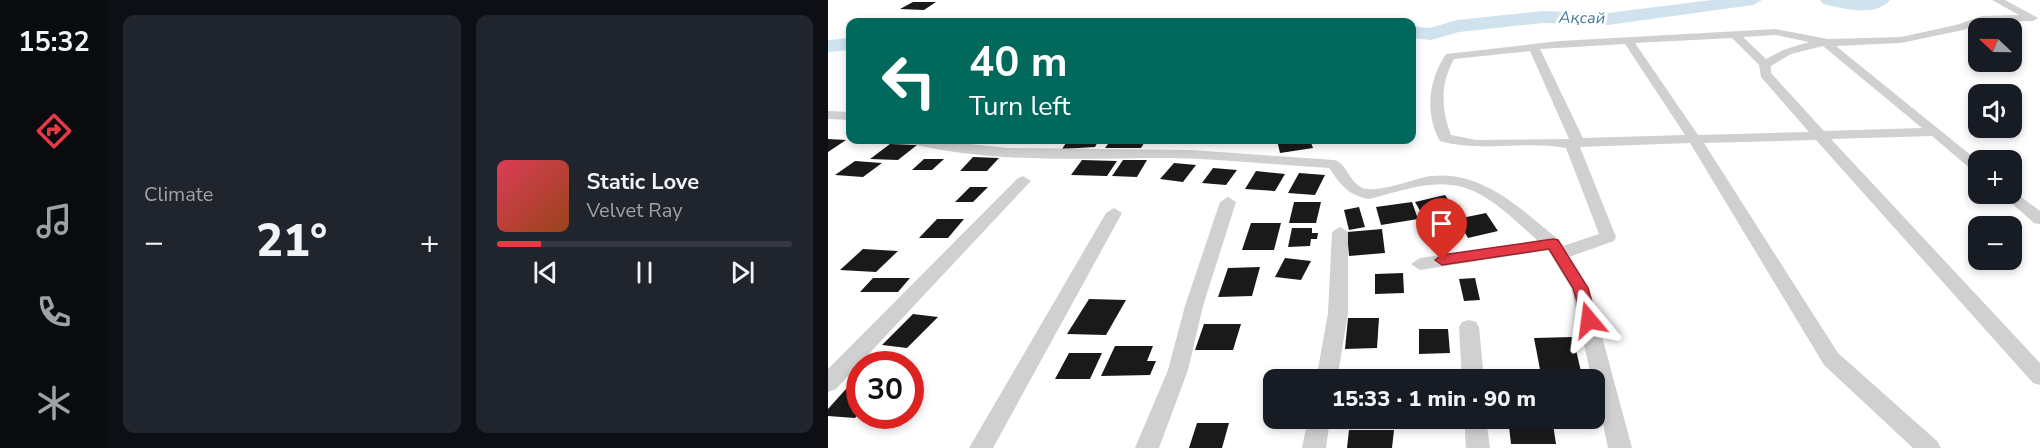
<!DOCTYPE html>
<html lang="en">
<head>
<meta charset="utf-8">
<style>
  :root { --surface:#171b24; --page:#20242c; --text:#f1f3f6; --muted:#9ea1a6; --line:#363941; --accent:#e63946 }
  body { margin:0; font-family:"Nunito Sans",sans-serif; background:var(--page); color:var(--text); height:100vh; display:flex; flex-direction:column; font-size:22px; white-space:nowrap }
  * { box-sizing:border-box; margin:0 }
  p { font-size:20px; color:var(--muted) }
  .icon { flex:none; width:33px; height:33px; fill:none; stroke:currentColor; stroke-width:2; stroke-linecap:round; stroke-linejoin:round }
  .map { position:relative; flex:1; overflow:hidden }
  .details { display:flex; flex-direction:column; gap:15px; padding:15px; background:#0d0f14; width:720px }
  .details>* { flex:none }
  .top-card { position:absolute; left:18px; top:18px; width:570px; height:126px; border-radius:12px; box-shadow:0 3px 9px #0003; background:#00695c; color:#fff; overflow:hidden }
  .needle { width:39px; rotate:292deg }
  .controls { position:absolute; left:1140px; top:18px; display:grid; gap:12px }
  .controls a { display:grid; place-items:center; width:54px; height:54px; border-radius:12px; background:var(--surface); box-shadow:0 3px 9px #0003; font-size:30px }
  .speed { position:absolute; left:18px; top:351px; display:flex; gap:12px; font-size:30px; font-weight:700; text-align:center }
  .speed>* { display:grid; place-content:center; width:78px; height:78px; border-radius:50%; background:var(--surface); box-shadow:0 3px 9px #0003; line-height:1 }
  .speed .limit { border:9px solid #d22; background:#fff; color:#111 }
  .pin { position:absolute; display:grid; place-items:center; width:51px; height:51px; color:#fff; margin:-62px -26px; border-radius:50% 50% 50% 0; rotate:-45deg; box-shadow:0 0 6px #0007 }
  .pin .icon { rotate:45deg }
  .me { position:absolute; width:66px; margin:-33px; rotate:344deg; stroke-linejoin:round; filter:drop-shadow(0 0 4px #0008) }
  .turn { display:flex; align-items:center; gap:21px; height:126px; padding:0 24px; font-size:27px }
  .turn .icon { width:78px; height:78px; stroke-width:2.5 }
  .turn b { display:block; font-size:42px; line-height:51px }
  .big { font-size:45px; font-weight:800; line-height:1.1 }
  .details .tile { flex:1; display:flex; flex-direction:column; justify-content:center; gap:9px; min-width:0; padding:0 21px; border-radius:12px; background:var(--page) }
  .song { display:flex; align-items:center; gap:18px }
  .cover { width:72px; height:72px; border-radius:9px; background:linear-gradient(135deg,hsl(350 70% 55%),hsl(20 70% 35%)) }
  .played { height:6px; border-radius:3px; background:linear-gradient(90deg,var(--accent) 15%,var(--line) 15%) }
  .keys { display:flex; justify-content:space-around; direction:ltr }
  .heat { display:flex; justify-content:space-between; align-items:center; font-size:33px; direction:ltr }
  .details .tiles { flex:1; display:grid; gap:15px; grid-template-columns:repeat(2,1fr) }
  .trip { position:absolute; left:435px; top:369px; width:342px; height:60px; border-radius:12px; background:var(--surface); box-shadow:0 3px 9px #0003; font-weight:800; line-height:60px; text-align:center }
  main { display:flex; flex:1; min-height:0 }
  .tab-bar { display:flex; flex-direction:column; width:108px; justify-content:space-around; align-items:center; background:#090b0e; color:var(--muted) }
  .tab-bar .icon { width:42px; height:42px }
  .tab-bar .current { color:var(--accent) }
  .tab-bar b { font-size:27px; color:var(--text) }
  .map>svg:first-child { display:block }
</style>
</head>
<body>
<main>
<nav class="tab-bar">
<b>15:32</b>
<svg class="icon current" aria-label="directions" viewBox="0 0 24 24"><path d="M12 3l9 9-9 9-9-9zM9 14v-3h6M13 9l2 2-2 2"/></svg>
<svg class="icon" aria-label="music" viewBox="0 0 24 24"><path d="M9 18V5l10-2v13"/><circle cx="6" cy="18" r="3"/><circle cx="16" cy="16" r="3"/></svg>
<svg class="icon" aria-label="phone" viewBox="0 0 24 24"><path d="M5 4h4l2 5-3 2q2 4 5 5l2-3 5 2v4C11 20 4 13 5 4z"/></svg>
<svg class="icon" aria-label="climate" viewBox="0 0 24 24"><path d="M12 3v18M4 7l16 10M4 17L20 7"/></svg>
</nav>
<section class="details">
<div class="tiles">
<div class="tile"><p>Climate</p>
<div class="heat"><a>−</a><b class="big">21°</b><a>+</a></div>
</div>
<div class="tile">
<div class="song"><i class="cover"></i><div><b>Static Love</b><p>Velvet Ray</p></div></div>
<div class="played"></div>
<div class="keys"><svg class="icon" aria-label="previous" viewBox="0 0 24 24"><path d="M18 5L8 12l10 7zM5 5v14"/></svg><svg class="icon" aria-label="pause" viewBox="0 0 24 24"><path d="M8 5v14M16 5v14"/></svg><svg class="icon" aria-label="next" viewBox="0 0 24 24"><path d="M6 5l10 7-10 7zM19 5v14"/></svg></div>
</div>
</div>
</section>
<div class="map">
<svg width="1212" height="448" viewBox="0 0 1212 448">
  <rect width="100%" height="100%" fill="#fff"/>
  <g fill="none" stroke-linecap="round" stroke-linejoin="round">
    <g fill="#cfe2ee" fill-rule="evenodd">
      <path d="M884 0H934L925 5 780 25 715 23 631 32 603 40 584 38V26L602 28 629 20 715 11 780 13Z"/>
      <path d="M992 0H1062C1047 18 1014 8 995 4Z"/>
      <path d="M22 38V50L0 52V40Z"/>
    </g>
  </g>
  <g fill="#1a1a1a">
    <path d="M85 2H108L96 10 72 9Z"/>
    <path d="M0 139 18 140 0 152Z"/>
    <path d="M240 140H271L267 147 234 149Z"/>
    <path d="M283 140H318L313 148H277Z"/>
    <path d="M449 140H482L485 148 452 153Z"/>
    <path d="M62 144 89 145 70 160 42 159Z"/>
    <path d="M145 157 171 158 159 171H132Z"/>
    <path d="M96 159H116L104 170H84Z"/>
    <path d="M254 160 289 161 279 176 243 175Z"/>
    <path d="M295 160H319L309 177 284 176Z"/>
    <path d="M27 161 54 163 35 177 7 175Z"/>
    <path d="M346 163 368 165 355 182 332 179Z"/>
    <path d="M385 168 409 170 398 185 374 183Z"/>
    <path d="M428 171 457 174 447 191 417 189Z"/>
    <path d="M471 173 497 175 487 195 460 193Z"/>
    <path d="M142 187H160L145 202H127Z"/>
    <path d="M617 195 628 211 597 219 587 202Z"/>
    <path d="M466 202H493L488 223H461Z"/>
    <path d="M584 202 590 219 553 225 548 207Z"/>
    <path d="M531 207 537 227 521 230 516 210Z"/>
    <path d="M658 213 670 231 640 238 629 219Z"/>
    <path d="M109 219H136L120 238H91Z"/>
    <path d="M423 223H453L446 250H414Z"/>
    <path d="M464 228H484V233H490L489 239H483L482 246 460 247Z"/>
    <path d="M554 229 557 253 521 256 519 232Z"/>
    <path d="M35 249 70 251 48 272 12 270Z"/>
    <path d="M457 258 483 261 473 280 447 277Z"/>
    <path d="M432 267 424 296 390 297 400 268Z"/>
    <path d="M575 273 576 293 547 294V274Z"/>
    <path d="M45 278H82L70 292H32Z"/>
    <path d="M647 278 652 300 636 301 631 279Z"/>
    <path d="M261 299 298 300 278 335 239 334Z"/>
    <path d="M85 314 110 317 79 348 54 345Z"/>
    <path d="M520 318H551L549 348 517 349Z"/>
    <path d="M376 324H413L405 350H367Z"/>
    <path d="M591 329H620L622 353 591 354Z"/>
    <path d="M745 337 755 380H714L706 338Z"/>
    <path d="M287 346H325L319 361H328L322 375 273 376Z"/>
    <path d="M241 353H274L262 379H227Z"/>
    <path d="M26 380H32V412L27 418 0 416V409Z"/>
    <path d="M680 418H724L728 444H683Z"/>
    <path d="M369 423H401L394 448H361Z"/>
    <path d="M521 430H566L564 448H519Z"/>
  </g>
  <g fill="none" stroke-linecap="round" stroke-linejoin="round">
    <g fill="#d0d0d0" fill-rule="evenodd">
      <path d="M1164 0H1177L1210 18 1205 21 1155 22 1135 30 1073 43 1008 46 1150 161V172L1145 171 1104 136 1003 139 1212 363V385L1205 383 988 140 876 143 1010 353 1109 441 1113 448H1085L996 365 862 143 752 147 788 237 786 241 741 257 761 288 804 448H780L766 380H764L743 288 720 250 592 270 583 264 592 258 710 241C686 220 658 189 624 185 598 181 566 193 541 199 520 195 513 185 501 168 448 165 396 159 342 158 255 158 165 164 79 143L77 140H104L180 148 363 150 506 160C520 163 522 187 539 189 557 191 585 179 603 176 655 170 694 210 731 240L735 246 771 234 738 148C696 140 654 153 612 141 596 113 601 79 618 54L732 41 948 29 1000 39 1073 37 1128 25 1154 16 1191 15ZM948 35 981 42 955 50 938 59 915 37ZM904 38 931 65 933 77 981 132 870 135 807 43ZM797 44 857 135 755 138 712 49ZM995 46 1094 128 996 131 943 73V66L963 54ZM702 51 741 139 648 140 623 135C613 109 612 84 626 59Z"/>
      <path d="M0 111 22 112V120L0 119Z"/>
      <path d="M195 176 203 181 200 184 8 389 0 392V369L190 178Z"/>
      <path d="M1184 190 1212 211V224L1206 223 1173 194H1184Z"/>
      <path d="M400 197 408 202 375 306 360 370 331 448H307L340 370 357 306 392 202Z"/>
      <path d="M286 208 294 213 165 448H141L278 213Z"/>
      <path d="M512 227 520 232V313L509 380H488L500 313 504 232Z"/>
      <path d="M641 320 648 322 651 327 656 380H634L631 327 634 322Z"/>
      <path d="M480 418H502L498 448H474Z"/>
      <path d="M636 418H658L662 448H638Z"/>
    </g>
  </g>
  <path fill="#e63946" stroke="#96252e" stroke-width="1.5" d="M725 239 730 240 760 288 769 320 767 325H756L745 288 721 249 614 265 607 260 614 255Z"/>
  <g text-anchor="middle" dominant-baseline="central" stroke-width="6" stroke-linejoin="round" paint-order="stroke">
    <g font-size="16" font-style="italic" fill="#3f7597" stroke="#fff">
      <text transform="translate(754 18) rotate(1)">Ақсай</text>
    </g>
  </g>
</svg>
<div class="controls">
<a><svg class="needle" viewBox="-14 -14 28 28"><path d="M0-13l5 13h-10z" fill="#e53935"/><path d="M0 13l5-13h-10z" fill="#9ea1a6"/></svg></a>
<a><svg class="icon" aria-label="sound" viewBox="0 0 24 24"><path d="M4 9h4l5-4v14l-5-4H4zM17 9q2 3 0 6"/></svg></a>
<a>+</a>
<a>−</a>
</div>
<div class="speed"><div class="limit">30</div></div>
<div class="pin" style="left:614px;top:260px;background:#d93025"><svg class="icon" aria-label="arrive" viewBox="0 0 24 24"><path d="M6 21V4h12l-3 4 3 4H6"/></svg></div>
<svg class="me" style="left:761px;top:320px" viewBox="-20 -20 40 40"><path d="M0-17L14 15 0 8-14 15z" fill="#e63946" stroke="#fff" stroke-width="4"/></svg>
<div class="trip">15:33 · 1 min · 90 m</div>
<div class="top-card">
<div class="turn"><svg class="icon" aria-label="left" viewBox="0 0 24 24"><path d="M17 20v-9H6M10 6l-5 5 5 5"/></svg><div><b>40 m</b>Turn left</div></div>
</div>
</div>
</main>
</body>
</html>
